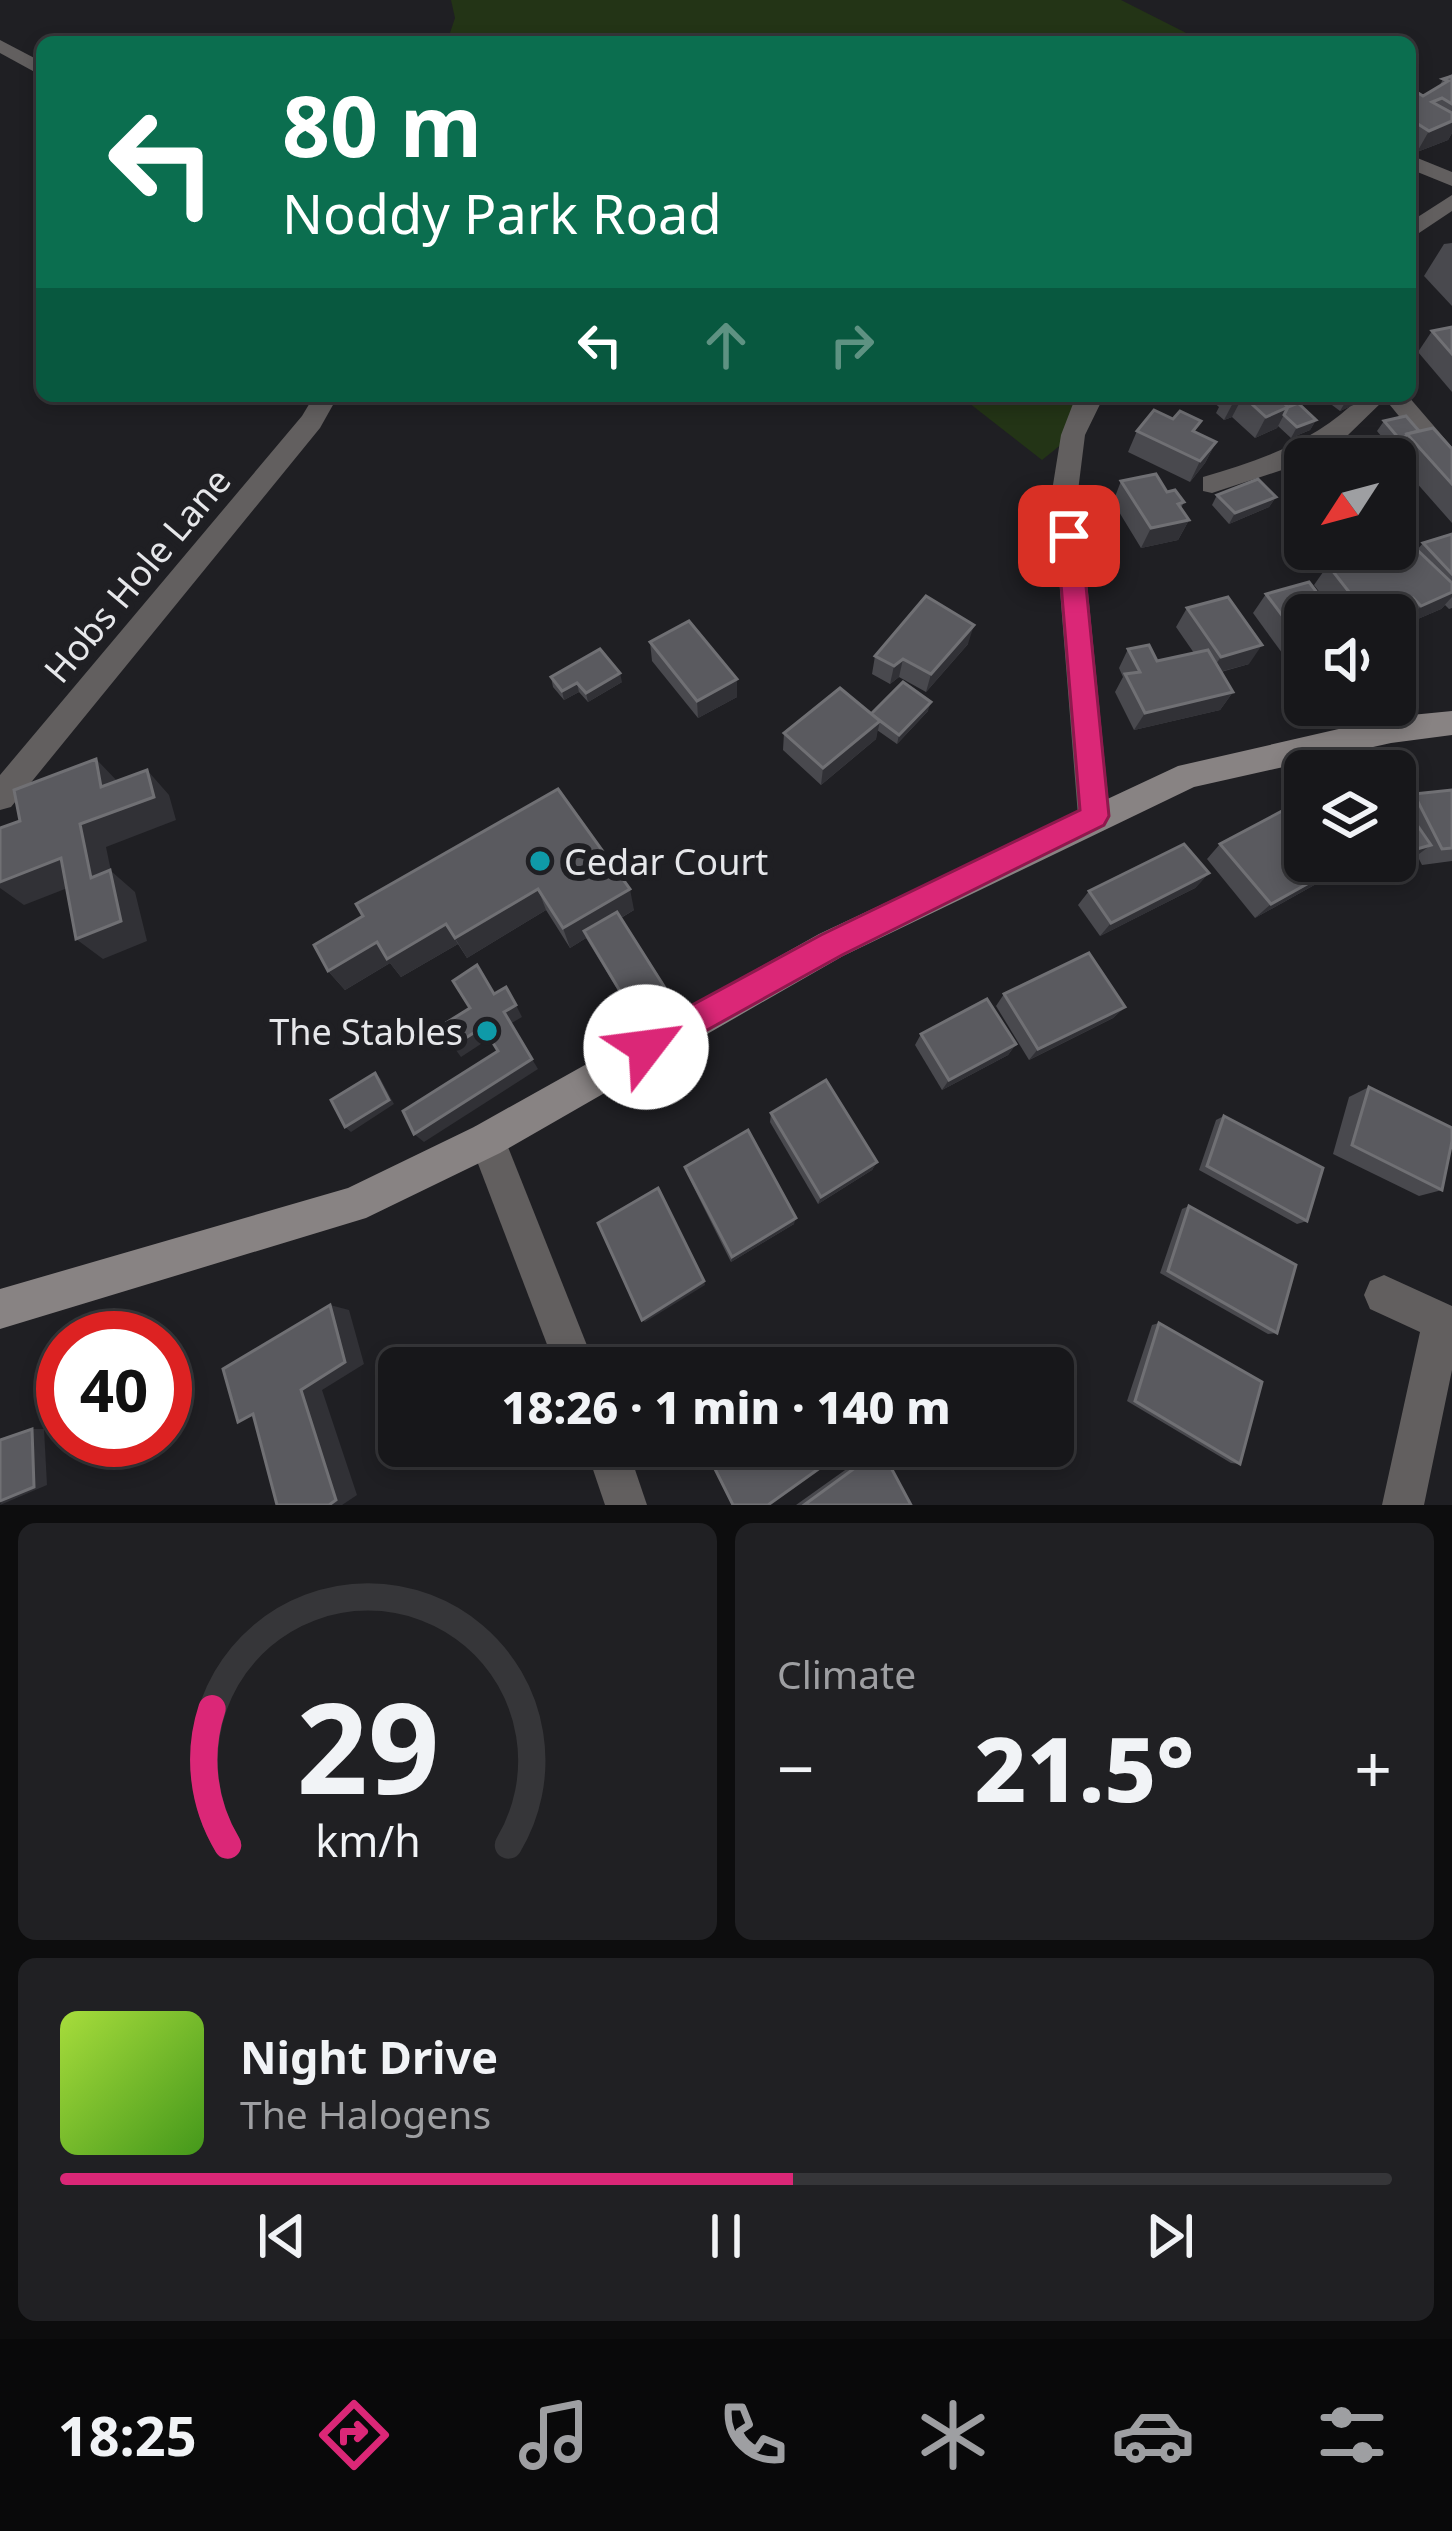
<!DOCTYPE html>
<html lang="en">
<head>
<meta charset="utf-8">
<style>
  :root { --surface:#17171a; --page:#202023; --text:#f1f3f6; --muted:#9e9fa2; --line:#363639; --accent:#db2777 }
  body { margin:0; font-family:"Noto Sans",sans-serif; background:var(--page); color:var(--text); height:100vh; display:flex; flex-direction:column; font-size:45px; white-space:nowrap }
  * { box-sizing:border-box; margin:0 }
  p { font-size:39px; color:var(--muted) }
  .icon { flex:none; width:66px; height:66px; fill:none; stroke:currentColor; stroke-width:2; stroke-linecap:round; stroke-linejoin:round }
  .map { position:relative; height:1505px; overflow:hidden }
  .drawer { display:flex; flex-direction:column; gap:18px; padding:18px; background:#0d0d0e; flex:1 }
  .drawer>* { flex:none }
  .banner { position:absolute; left:36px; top:36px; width:1380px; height:366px; border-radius:18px; box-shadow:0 6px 18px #0003,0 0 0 3px var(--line); background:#0b6e4f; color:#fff; overflow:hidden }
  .needle { width:78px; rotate:234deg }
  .buttons { position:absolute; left:1284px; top:438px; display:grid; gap:24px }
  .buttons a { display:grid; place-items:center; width:132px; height:132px; border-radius:18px; background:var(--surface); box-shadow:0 6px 18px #0003,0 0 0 3px var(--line); font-size:60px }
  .speed { position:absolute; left:36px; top:1311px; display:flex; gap:24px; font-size:60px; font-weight:700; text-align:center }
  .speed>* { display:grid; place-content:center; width:156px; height:156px; border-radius:50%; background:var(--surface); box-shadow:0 6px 18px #0003,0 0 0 3px var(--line); line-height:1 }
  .speed .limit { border:18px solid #d22; background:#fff; color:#111 }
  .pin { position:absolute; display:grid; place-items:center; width:102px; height:102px; color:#fff; margin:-51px; border-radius:24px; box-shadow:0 6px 18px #0006 }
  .me { position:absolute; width:132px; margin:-66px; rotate:60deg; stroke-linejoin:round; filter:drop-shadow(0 0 9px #0008) }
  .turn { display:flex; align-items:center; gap:42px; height:252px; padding:0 48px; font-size:54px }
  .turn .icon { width:156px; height:156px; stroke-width:2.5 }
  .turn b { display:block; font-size:84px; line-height:102px }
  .lanes { display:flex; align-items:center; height:114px; padding:0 48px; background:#0003; justify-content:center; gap:60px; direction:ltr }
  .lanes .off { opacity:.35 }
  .big { font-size:90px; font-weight:800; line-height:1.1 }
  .drawer .tile { flex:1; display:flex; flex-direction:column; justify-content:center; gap:18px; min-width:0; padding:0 42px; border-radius:18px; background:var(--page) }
  .drawer .dial { align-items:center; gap:0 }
  .dial svg { height:312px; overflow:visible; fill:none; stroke:var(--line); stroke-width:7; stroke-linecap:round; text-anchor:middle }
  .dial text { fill:var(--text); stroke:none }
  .song { display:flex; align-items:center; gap:36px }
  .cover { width:144px; height:144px; border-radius:18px; background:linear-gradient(135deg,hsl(80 70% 55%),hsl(100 70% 35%)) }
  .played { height:12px; border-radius:6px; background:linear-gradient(90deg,var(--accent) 55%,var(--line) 55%) }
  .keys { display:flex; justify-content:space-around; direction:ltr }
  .heat { display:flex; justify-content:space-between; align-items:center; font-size:66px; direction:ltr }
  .drawer .tiles { flex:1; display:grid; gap:18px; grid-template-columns:1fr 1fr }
  .tile:last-child { grid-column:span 2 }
  .trip { position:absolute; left:378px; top:1347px; width:696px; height:120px; border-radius:18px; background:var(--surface); box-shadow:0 6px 18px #0003,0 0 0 3px var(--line); font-weight:800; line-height:120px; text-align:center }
  .tabs { display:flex; height:192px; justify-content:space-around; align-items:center; background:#09090a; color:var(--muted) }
  .tabs .icon { width:84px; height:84px }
  .tabs .selected { color:var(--accent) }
  .tabs b { font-size:54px; color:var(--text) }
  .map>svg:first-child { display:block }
</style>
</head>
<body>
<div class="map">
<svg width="1452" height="1505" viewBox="0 0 1452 1505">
  <rect width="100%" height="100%" fill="#1f1f23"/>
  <g fill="#233416">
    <path d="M451 0H1121L1204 42H447L455 18Z"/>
    <path d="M960 396H1092L1073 435 1042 460Z"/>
  </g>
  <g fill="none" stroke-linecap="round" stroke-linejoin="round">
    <g fill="#625f5f" fill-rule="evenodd">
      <path d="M0 40 42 62V76L0 53Z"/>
      <path d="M1410 155 1452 172V186L1410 169Z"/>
      <path d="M1452 195V211L1410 239V222Z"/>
      <path d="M314 396H338L320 428 11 807 0 810V775L302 416Z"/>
      <path d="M1076 396H1104L1085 435 1078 491 1110 816 1105 826 1094 830 1083 826 1078 816 1052 491 1061 435Z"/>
      <path d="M1361 396H1408L1452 447V473L1443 470 1385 399 1348 435 1377 459H1346L1330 447 1288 468 1212 493 1203 491V477C1261 460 1317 441 1361 396Z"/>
      <path d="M487 1122 500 1127 596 1368H556L469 1140 474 1127Z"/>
      <path d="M1384 1275 1452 1306V1370L1424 1505H1382L1420 1332 1370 1309 1364 1295 1370 1281Z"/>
      <path d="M585 1446H627L647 1505H605Z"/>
    </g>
    <path fill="#888383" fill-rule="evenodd" d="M1452 711V735L1391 743 1194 787 843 956 500 1153 366 1218 0 1329V1289L348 1188 474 1127 819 934 1178 766 1391 717Z"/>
  </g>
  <g fill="#49494e">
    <path d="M1452 74V133L1448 140 1417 152 1410 148V88L1423 96 1439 87 1443 79Z"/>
    <path d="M1452 243V306L1424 276 1444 244Z"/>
    <path d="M1452 327V392L1418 352 1432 331Z"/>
    <path d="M1206 396H1276L1288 407 1316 420 1310 430 1291 438 1278 426 1277 428 1255 438 1232 417 1224 420 1216 413 1219 407Z"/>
    <path d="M1320 396H1365L1362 401 1340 411Z"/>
    <path d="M1384 421 1419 431 1452 449V523L1392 455 1394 452 1377 431Z"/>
    <path d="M1137 431 1195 432 1216 442 1205 463 1190 482 1128 452Z"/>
    <path d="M1121 481 1167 492 1184 502 1181 508 1189 520 1178 540 1141 548 1113 502Z"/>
    <path d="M1217 495 1276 497 1269 507 1229 524 1212 505Z"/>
    <path d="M1303 505H1305V539L1290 526Z"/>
    <path d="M1452 534V608L1449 609 1445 605 1441 609 1404 625 1395 618V615H1337L1314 585 1328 565 1332 564 1316 549H1388L1391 551 1417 550 1423 543Z"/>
    <path d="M1266 594 1305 615V651L1285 657 1253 613Z"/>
    <path d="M1187 608 1249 664 1221 672 1233 692 1220 710 1134 730 1115 692 1123 677 1119 668 1128 649 1157 661 1194 653 1176 627Z"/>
    <path d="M650 642 737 697 698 718 652 661Z"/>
    <path d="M968 644 926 692 899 677 890 684 872 674 875 656Z"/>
    <path d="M551 677 622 682 588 702 579 692 564 700 553 687Z"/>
    <path d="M928 711 897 744 877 730 876 739 821 785 783 750 784 733 871 714Z"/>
    <path d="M558 789 634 910 621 918 667 997 634 1017 586 938 570 948 546 910 467 958 458 944 401 977 390 963 345 990 328 971Z"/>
    <path d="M1452 790V861L1422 865 1417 855 1411 860 1359 875 1350 861H1395L1403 804 1414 794Z"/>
    <path d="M1220 844 1349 861 1334 874 1255 918 1207 859Z"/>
    <path d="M1209 873 1195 888 1100 936 1078 905 1089 891Z"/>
    <path d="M1004 994 1125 1007 1113 1018 1029 1060 996 1006Z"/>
    <path d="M921 1034 1016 1044 1008 1055 942 1090 915 1045Z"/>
    <path d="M1369 1087 1442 1190 1419 1196 1333 1154 1349 1097Z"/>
    <path d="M771 1113 877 1162 872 1170 818 1204 770 1122Z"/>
    <path d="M1224 1116 1307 1221 1297 1224 1199 1170 1216 1120Z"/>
    <path d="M685 1167 794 1224 731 1262 687 1174Z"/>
    <path d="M1189 1206 1277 1333 1268 1334 1160 1273 1182 1209Z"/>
    <path d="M1159 1323 1240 1464 1231 1463 1127 1401 1152 1325Z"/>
    <path d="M876 1448 881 1449 911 1505H796Z"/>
  </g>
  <g fill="#313136">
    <path d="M1452 112V133L1448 140 1417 152 1429 131Z"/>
    <path d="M1243 396 1232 417 1224 420 1235 399Z"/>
    <path d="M1349 396H1365L1362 401 1340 411Z"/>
    <path d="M1288 407 1277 428 1255 438 1266 417Z"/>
    <path d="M1316 420 1310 430 1291 438 1297 427Z"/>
    <path d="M1216 442 1205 463 1190 482 1200 461Z"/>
    <path d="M1276 497 1269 507 1229 524 1235 513Z"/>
    <path d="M1189 520 1178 540 1141 548 1151 528Z"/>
    <path d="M1452 592V597L1441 609 1404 625 1421 606Z"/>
    <path d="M1413 598 1395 618V615H1375Z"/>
    <path d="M974 625 968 644 926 692 931 674Z"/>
    <path d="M1305 637V651L1285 657 1299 638Z"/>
    <path d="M1262 645 1249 664 1208 675 1221 657Z"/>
    <path d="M903 659 899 677 890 684 894 666Z"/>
    <path d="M620 673 622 682 588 702 586 693Z"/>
    <path d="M737 679V697L698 718 697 701Z"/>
    <path d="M577 683 579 692 564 700 562 691Z"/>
    <path d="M1233 692 1220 710 1134 730 1145 713Z"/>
    <path d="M931 702 928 711 897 744 899 735Z"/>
    <path d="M880 721 876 739 821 785 823 768Z"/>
    <path d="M96 759 120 784 147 770 169 795 176 820 106 847 111 871 135 892 147 941 103 959 76 939 91 878 80 824 101 787Z"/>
    <path d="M1431 845 1411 860 1359 875 1376 861H1395V855Z"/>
    <path d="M61 858 88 880 24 905 0 888V882Z"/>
    <path d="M1349 861 1334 874 1255 918 1271 904Z"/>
    <path d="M1209 873 1195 888 1100 936 1111 923Z"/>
    <path d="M538 889 546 910 467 958 455 938Z"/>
    <path d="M630 889 634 910 588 937 584 931 586 938 570 948 563 928Z"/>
    <path d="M446 924 458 944 401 977 390 963 345 990 328 971 377 942Z"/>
    <path d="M667 991V997L634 1017 632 1011Z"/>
    <path d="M516 1005 522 1017 510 1024 504 1012Z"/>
    <path d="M1125 1007 1113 1018 1029 1060 1038 1049Z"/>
    <path d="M483 1027 490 1038 461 1057 453 1046Z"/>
    <path d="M1016 1044 1008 1055 942 1090 949 1080Z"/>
    <path d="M532 1059 538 1069 424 1142 414 1134Z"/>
    <path d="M375 1073 380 1078 394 1104 351 1132 345 1127Z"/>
    <path d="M877 1162 872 1170 818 1204 821 1197Z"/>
    <path d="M796 1218 794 1224 731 1262 732 1257Z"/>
    <path d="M704 1281 705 1285 645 1322 642 1320Z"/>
    <path d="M330 1305 349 1310 364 1364 322 1390 357 1495 342 1505H329L301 1390Z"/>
    <path d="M32 1429H44L47 1485 0 1505Z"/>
  </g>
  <g fill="#5a5a5f" stroke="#707074" stroke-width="3">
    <path d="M1452 76V104L1442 98 1432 102 1452 113V121L1429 131 1410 119V88L1423 96 1448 81 1443 79Z"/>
    <path d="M1452 327V354L1432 331Z"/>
    <path d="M1231 396H1276L1288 407 1266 417 1243 396 1235 399Z"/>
    <path d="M1298 403 1316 420 1297 427 1284 415 1288 407Z"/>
    <path d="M1154 410 1173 419 1180 411 1201 421 1193 431 1216 442 1200 461 1137 431Z"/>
    <path d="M1406 416 1419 431 1407 434 1402 442 1384 421Z"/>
    <path d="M1433 428 1452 449V484L1407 434Z"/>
    <path d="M1156 474 1167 492 1175 490 1184 502 1178 504 1189 520 1151 528 1121 481Z"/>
    <path d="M1258 479 1276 497 1235 513 1217 495Z"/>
    <path d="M1452 534V574L1423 543Z"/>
    <path d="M1410 543 1452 583V592L1421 606 1413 598 1375 615H1367L1328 565 1359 556 1351 549H1388L1391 551Z"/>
    <path d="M1309 582 1334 615H1305V637L1299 638 1266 594Z"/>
    <path d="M926 596 974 625 931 674 903 659 894 666 875 656Z"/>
    <path d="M1228 597 1262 645 1221 657 1187 608Z"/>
    <path d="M689 621 737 679 697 701 650 642Z"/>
    <path d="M1149 645 1157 661 1208 650 1233 692 1145 713 1125 674 1140 672 1128 649Z"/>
    <path d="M600 649 620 673 586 693 577 683 562 691 551 677Z"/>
    <path d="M903 682 931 702 899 735 871 714Z"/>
    <path d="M840 688 880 721 823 768 784 733Z"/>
    <path d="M96 759 101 787 147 770 154 797 80 824 91 878 110 870 121 921 76 939 61 858 0 882V828L20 821 14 790Z"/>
    <path d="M558 789 630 889 563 928 538 889 455 938 446 924 387 959 377 942 328 971 314 945 363 916 356 904Z"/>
    <path d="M1452 790V848L1442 849 1414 794Z"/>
    <path d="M1395 793 1431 845 1395 855Z"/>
    <path d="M1299 802 1305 809V861H1348L1271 904 1220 844Z"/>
    <path d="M1184 844 1209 873 1111 923 1089 891Z"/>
    <path d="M617 912 667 991 632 1011 584 931Z"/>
    <path d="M1089 953 1125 1007 1038 1049 1004 994Z"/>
    <path d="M477 965 494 994 506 987 516 1005 504 1012 532 1059 414 1134 403 1111 498 1051 483 1027 453 1046 441 1026 470 1008 453 981Z"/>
    <path d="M987 999 1016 1044 949 1080 921 1034Z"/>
    <path d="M375 1073 389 1100 345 1127 331 1100Z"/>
    <path d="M826 1080 877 1162 821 1197 771 1113Z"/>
    <path d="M1369 1087 1452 1128V1141L1442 1190 1352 1145Z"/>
    <path d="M1224 1116 1323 1168 1307 1221 1207 1166Z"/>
    <path d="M748 1130 796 1218 732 1257 685 1167Z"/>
    <path d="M658 1188 704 1281 642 1320 598 1223Z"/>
    <path d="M1189 1206 1296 1265 1277 1333 1168 1271Z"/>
    <path d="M330 1305 345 1362 301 1390 336 1500 329 1505H277L253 1414 238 1422 223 1369Z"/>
    <path d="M1159 1323 1262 1382 1240 1464 1135 1401Z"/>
    <path d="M32 1429 34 1487 0 1501V1440Z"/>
    <path d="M714 1446H823L831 1460 768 1505H733L706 1451Z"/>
    <path d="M881 1449 911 1505H804Z"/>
  </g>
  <path fill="#db2777" stroke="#8e194d" stroke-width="3" d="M1069 527 1081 536 1109 816 1104 825 842 955 657 1058 646 1063 635 1058 630 1047 635 1036 821 935 1080 810 1057 536Z"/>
  <g fill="#0f9aa8" stroke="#1f1f23" stroke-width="4.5">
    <circle cx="540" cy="861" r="12"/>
    <circle cx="487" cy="1031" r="12"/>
  </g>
  <g text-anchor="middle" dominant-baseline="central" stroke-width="12" stroke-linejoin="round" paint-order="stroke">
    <g font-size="36" fill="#e6e7ea" stroke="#1f1f23">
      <text transform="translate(137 575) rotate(-50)">Hobs Hole Lane</text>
    </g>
    <g font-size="36" fill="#e6e7ea" stroke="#1f1f23" text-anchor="start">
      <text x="564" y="861">Cedar Court</text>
      <text x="463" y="1031" text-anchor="end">The Stables</text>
    </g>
  </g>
</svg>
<div class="buttons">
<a><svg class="needle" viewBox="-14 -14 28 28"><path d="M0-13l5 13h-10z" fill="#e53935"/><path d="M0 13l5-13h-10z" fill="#9e9fa2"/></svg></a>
<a><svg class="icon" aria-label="sound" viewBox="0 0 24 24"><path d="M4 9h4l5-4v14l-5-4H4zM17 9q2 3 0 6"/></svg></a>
<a><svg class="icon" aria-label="layers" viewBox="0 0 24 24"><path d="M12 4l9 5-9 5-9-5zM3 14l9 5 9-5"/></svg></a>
</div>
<div class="speed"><div class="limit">40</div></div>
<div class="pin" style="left:1069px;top:536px;background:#d93025"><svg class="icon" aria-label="arrive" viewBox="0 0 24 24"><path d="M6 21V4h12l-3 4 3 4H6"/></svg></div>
<svg class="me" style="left:646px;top:1047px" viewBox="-20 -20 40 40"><circle r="19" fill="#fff"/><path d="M0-13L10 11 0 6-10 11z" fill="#db2777"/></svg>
<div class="trip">18:26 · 1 min · 140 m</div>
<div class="banner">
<div class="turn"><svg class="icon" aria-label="left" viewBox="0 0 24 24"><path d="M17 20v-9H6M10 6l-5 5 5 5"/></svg><div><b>80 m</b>Noddy Park Road</div></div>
<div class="lanes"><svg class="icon" aria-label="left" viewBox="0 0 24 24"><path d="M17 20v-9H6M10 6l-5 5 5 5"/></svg><svg class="icon off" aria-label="ahead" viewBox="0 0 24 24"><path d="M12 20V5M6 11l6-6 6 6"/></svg><svg class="icon off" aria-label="right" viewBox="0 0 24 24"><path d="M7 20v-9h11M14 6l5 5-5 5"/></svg></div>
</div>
</div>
<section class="drawer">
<div class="tiles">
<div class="tile dial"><svg viewBox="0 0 100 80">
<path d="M14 69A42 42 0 1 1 86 69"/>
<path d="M14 69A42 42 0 0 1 10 34" stroke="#db2777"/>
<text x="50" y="56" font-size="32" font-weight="700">29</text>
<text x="50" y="72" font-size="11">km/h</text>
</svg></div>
<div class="tile"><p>Climate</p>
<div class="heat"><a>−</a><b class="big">21.5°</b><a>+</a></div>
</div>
<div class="tile">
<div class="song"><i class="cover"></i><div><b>Night Drive</b><p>The Halogens</p></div></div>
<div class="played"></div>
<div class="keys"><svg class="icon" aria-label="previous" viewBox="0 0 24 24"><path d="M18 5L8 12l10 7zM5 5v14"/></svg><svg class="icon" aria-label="pause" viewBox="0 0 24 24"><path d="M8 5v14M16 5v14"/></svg><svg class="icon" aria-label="next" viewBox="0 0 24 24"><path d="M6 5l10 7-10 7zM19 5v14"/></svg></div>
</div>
</div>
</section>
<nav class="tabs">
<b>18:25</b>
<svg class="icon selected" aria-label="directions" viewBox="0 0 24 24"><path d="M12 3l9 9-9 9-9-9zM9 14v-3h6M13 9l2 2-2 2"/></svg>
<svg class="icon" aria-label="music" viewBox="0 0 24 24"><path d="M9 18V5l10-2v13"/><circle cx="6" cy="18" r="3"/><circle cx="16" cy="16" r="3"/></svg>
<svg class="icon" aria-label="phone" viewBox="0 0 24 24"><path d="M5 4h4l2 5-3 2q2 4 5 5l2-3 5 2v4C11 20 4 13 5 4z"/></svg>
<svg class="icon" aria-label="climate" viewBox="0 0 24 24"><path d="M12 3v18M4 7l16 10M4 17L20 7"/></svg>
<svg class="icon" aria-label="car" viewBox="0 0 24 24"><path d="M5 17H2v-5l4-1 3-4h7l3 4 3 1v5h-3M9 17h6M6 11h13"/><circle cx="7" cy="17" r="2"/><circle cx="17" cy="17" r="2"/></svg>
<svg class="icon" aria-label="filters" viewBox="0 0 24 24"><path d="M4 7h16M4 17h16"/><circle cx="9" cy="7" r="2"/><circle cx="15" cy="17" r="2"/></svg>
</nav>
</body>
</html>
